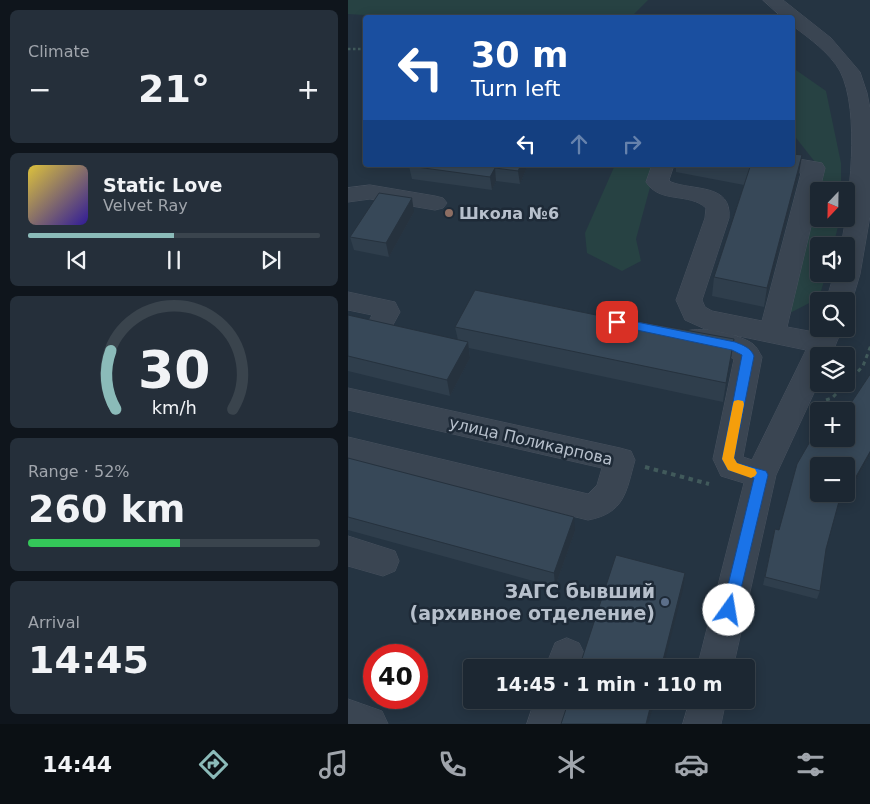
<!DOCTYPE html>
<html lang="en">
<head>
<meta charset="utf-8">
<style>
  :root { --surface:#1c2732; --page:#252f3a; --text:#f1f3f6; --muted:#a0a5ac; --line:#3a444d; --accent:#8bbbb9 }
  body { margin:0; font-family:"DejaVu Sans",sans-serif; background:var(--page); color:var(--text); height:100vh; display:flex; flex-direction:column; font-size:19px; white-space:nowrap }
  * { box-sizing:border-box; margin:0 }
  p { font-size:16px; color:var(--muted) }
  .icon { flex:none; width:28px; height:28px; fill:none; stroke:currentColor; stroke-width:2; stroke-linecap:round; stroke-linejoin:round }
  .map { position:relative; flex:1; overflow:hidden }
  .drawer { display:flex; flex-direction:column; gap:10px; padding:10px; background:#0f151c; width:348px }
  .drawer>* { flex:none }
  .hud { position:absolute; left:15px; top:15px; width:432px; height:152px; border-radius:5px; box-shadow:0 2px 12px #0003,0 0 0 1px var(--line); background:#1a4fa0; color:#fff; overflow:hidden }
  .needle { width:32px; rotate:202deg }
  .buttons { position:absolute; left:462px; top:182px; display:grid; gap:10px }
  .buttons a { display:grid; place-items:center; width:45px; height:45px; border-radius:5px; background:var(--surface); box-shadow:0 2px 12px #0003,0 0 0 1px var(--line); font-size:25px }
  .speed { position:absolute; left:15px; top:644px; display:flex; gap:10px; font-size:25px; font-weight:700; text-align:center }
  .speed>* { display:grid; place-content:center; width:65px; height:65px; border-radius:50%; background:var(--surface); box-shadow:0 2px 12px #0003,0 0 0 1px var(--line); line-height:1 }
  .speed .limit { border:8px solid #d22; background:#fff; color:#111 }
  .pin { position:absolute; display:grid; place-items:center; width:42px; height:42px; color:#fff; margin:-21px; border-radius:10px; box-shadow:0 2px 8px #0006 }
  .me { position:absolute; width:55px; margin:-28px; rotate:13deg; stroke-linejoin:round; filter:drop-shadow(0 0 4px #0008) }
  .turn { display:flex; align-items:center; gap:18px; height:105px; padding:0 25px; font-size:22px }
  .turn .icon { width:65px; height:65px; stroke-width:2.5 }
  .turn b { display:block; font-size:35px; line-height:42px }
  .lanes { display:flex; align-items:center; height:48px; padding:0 25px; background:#0003; justify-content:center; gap:25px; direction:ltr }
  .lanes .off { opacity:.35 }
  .big { font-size:38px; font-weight:700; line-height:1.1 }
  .drawer .tile { flex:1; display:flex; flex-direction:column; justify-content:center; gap:8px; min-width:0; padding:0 18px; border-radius:8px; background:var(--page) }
  .drawer .dial { align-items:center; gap:0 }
  .dial svg { height:130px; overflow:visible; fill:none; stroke:var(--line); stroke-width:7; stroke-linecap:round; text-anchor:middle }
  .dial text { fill:var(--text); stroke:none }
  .song { display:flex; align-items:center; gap:15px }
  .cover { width:60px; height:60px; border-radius:8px; background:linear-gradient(135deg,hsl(50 70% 55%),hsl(250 70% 35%)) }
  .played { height:5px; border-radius:2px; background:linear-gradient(90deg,var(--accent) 50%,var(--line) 50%) }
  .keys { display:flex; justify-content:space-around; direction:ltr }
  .heat { display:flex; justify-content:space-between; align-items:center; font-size:28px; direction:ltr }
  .charge { height:8px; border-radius:4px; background:linear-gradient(90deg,#34c759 52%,var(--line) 0) }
  .trip { position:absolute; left:115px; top:659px; width:292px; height:50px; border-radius:5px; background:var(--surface); box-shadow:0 2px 12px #0003,0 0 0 1px var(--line); font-weight:700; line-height:50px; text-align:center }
  .tabs { display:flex; height:80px; justify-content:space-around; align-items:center; background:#0b1014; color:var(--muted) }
  .tabs .icon { width:35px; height:35px }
  .tabs .active { color:var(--accent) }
  .tabs b { font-size:22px; color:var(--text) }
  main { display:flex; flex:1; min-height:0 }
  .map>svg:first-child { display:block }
</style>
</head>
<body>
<main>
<section class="drawer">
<div class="tile"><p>Climate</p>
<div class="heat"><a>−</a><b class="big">21°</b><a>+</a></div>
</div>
<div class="tile">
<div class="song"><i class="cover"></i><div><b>Static Love</b><p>Velvet Ray</p></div></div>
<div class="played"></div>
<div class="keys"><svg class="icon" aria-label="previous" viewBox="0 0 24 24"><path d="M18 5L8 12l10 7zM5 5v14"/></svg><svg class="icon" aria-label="pause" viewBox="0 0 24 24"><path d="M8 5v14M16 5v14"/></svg><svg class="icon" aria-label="next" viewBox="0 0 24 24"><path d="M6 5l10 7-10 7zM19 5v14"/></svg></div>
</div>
<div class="tile dial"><svg viewBox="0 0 100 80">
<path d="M14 69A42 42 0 1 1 86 69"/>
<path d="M14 69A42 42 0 0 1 11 33" stroke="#8bbbb9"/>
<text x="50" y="56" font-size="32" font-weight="700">30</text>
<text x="50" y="72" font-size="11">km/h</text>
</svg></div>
<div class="tile"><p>Range · 52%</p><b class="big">260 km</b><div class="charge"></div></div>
<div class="tile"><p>Arrival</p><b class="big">14:45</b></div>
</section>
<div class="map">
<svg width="523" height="724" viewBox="0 0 523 724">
  <rect width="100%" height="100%" fill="#253442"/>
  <g fill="#274243">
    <path d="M0 0H300L282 18H66L0 14Z"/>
    <path d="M445 68 478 91 493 163V191H471V219H492L485 246H471V274H478L471 298 442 313 467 162 445 134Z"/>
    <path d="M267 165H308L288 239 293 261 274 271 239 253 237 233Z"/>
  </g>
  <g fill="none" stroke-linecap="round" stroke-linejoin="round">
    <g stroke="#47515e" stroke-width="1">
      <g id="minor">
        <path d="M415 0H435L483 38 512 72 519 93 523 114V210L512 274 504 301 499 308V301H478L486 274H499V246H493C501 204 513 111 492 71 482 53 461 38 445 26V18H435Z"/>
        <path d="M445 158 474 163 477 168 439 327 466 332 471 323V329H494L483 356H471V382L428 475 385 668H349L396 483 373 476 365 459 386 359 377 354 339 345 335 338 339 331C354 326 391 334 405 344 409 347 411 352 414 357L395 457 404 460 458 350 357 329 337 320 328 300 357 218 358 208C341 192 312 204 298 182L304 165H326L321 180 323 182C345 191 384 183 381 218L354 300 357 307 364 311 414 321 453 173 437 170 434 165H445Z"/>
        <path d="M22 185 87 196 95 198 99 203 95 208 87 210 22 199 0 202V188Z"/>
        <path d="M0 292 47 302 52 312 41 332 32 335 23 332 19 325 24 315 0 310Z"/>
        <path d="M0 388 272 448 283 451 287 460C278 492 277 513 240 520L0 461V437L240 494 249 485 254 468 0 410Z"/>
        <path d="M0 536 47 551 51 561 47 571 35 576 0 566Z"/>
        <path d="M219 638 231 643 237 655 233 668H197L207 643Z"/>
        <path d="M0 699 34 711 40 724H0Z"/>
        <path d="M187 700H223L217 724H179Z"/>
        <path d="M342 700H378L373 724H335Z"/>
      </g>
    </g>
    <path stroke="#415a5b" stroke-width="2.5" stroke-dasharray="2.5 2.5" stroke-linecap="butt" d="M0 49H18"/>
    <g stroke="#415a5b" stroke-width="3" stroke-dasharray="4 4" stroke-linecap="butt">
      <path d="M499 383 515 366 523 345"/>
      <path d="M478 400 484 398 498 384"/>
    </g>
    <path stroke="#415a5b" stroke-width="4" stroke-dasharray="4.5 4.5" stroke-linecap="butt" d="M297 467 361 484"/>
    <use href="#minor" fill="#3a4552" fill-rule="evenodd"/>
  </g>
  <g fill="#2f3e4c">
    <path d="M180 165 172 184 148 181 144 190 64 179 61 166Z"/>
    <path d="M328 165H445L451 174 416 307 364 296 366 277 396 185 328 172Z"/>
    <path d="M66 212 41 257 6 250 2 237Z"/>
    <path d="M0 315 110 340 107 327 277 321 386 339 375 402 121 348 122 358 102 396 0 371Z"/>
    <path d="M523 373V453L502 491 499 490V466L478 549 472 591 469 599 415 585 427 529 431 530 499 409Z"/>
    <path d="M0 458 227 531 207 587 0 530Z"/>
  </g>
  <g fill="#26323e">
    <path d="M454 155 451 174 416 307 419 288Z"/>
    <path d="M173 165H180L172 184 170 171Z"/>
    <path d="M147 168 148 181 144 190 142 177Z"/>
    <path d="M64 198 66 212 41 257 38 243Z"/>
    <path d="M386 339 383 358 375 402 378 383Z"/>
    <path d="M120 342 122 358 102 396 99 380Z"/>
    <path d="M523 450V453L502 491 505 482Z"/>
    <path d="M226 517 227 531 207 587 206 573Z"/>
    <path d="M337 573 335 589 315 668H313Z"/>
    <path d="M304 700H307L300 724H298Z"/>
  </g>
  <g fill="#374858" stroke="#26323e">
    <path d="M445 154 454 155 419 288 366 277 402 167 394 165H445Z"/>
    <path d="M62 165H173L170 171 147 168 142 177 61 166Z"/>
    <path d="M31 193 64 198 38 243 2 237Z"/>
    <path d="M127 290 277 321 278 319 386 339 378 383 107 327Z"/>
    <path d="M0 315 120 342 99 380 0 356Z"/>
    <path d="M523 373V450L505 482 499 479V466H471V494H493L478 549 472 591 417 577 427 529 431 530 449 464 471 426V439H499V411H479L484 403 499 409Z"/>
    <path d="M0 458 226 517 206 573 0 517Z"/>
    <path d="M268 555 337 573 313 668H231Z"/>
    <path d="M221 700H304L298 724H213Z"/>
  </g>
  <path fill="#1a73e8" stroke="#114b97" d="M269 318 387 342C395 345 403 348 406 356L386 458 389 463 418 471 420 475 388 610 386 615 381 617 376 615 374 610 406 478 380 470 374 459 394 355 384 350 265 325 264 322Z"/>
  <path fill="#f59e0b" d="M390 400 395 401 396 404 386 458 389 463 407 469 409 473 407 476 403 478 380 470 374 459 385 404 386 401Z"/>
  <circle fill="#8d6e63" stroke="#1e2a37" stroke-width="2" cx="101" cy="213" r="5"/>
  <circle fill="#5c6f8a" stroke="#1e2a37" stroke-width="2" cx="317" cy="602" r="5"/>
  <g text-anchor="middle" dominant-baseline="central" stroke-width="5" stroke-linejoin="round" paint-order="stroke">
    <g font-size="16" font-weight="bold" fill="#b7c0cc" stroke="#1e2a37" text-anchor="start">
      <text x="111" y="213">Школа №6</text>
    </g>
    <g font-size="16" fill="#b7c0cc" stroke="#1e2a37">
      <text transform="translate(183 441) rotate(13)">улица Поликарпова</text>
    </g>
    <g font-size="19" font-weight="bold" fill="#b7c0cc" stroke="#1e2a37" text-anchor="end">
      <text x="307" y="591">ЗАГС бывший<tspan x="307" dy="22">(архивное отделение)</tspan></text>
    </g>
  </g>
</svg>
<div class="buttons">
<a><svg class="needle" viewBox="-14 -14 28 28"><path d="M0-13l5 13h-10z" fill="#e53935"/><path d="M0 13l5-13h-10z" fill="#a0a5ac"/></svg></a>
<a><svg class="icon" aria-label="sound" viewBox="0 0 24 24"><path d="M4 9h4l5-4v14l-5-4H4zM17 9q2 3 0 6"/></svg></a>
<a><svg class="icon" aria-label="search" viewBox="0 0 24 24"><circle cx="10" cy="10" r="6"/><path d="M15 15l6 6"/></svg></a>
<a><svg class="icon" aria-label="layers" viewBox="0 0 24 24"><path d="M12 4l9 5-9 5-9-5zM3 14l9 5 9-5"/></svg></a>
<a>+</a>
<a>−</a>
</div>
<div class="speed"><div class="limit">40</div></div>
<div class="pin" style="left:269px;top:322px;background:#d93025"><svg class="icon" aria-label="arrive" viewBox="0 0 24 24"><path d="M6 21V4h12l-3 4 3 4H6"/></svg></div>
<svg class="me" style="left:381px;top:610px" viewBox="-20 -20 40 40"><circle r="19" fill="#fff"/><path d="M0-13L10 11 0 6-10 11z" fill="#1a73e8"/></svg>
<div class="trip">14:45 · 1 min · 110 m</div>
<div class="hud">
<div class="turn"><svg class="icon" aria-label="left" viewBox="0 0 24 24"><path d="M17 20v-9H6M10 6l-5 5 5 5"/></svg><div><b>30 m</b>Turn left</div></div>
<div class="lanes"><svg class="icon" aria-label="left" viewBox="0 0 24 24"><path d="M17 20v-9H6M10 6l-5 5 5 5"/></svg><svg class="icon off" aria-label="ahead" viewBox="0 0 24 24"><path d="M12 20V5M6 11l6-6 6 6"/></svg><svg class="icon off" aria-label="right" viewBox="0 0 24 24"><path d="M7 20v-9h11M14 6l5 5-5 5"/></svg></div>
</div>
</div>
</main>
<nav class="tabs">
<b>14:44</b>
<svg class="icon active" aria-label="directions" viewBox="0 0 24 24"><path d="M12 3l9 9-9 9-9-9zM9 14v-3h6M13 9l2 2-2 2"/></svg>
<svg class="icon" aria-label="music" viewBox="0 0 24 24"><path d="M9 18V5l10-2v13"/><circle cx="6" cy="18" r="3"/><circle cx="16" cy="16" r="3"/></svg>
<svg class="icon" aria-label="phone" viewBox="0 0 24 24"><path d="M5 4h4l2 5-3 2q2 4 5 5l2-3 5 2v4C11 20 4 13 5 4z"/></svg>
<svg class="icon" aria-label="climate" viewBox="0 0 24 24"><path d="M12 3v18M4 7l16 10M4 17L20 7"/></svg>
<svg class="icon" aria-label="car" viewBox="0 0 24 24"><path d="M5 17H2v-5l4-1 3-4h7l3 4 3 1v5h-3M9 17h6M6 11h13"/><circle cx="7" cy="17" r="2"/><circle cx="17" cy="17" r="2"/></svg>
<svg class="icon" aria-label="filters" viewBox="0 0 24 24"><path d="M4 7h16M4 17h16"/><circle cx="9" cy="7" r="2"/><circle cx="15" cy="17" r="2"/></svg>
</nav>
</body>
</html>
